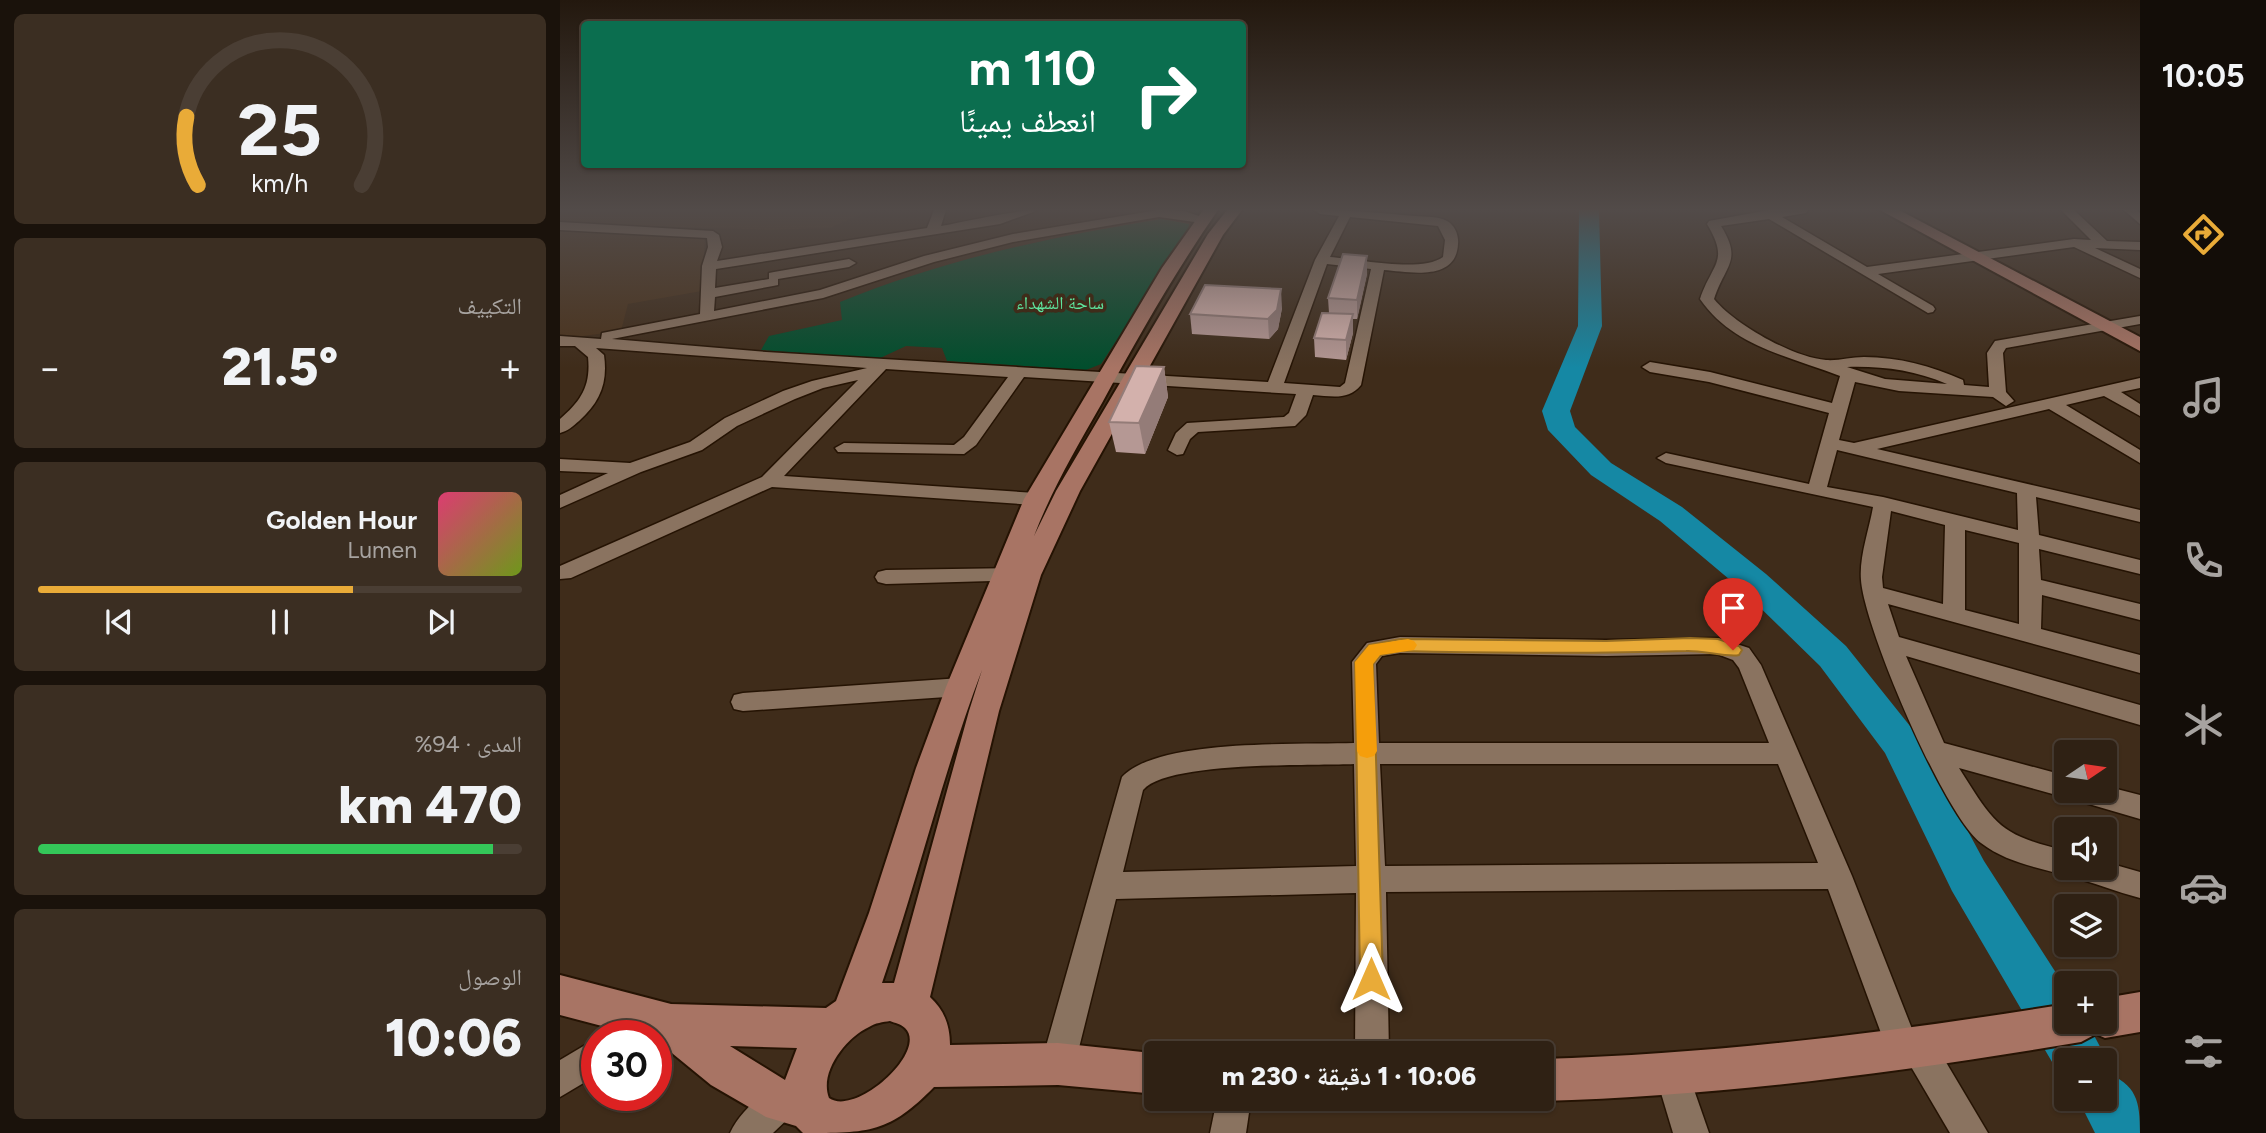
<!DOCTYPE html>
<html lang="ar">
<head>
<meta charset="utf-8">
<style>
  :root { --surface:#2f2114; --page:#3b2e22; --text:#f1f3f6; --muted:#a7a3a0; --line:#4a3e34; --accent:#e9ab38 }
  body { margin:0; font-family:Figtree,"Noto Naskh Arabic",sans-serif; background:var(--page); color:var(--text); direction:rtl; height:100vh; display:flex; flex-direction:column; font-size:26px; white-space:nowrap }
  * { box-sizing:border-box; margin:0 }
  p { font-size:23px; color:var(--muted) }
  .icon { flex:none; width:38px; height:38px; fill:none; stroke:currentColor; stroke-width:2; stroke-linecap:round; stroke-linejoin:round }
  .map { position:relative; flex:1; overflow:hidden; direction:ltr }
  .side { display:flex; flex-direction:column; gap:14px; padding:14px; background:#1a120b; width:560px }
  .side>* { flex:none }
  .banner { position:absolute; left:21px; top:21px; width:665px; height:147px; border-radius:7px; box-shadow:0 2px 5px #0004,0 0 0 2px var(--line); direction:rtl; background:#0b6e4f; color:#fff; overflow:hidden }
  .needle { width:46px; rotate:77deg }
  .tools { position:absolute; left:1494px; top:740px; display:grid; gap:14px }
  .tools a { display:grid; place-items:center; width:63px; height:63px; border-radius:7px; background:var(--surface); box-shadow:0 2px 5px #0004,0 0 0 2px var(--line); font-size:35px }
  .speed { position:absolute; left:21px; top:1020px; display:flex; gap:14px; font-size:35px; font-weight:700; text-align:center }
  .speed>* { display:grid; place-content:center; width:91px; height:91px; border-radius:50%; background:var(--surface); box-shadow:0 2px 5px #0004,0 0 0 2px var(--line); line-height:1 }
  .speed .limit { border:10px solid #d22; background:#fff; color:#111 }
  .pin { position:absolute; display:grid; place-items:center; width:60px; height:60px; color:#fff; margin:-72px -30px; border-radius:50% 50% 50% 0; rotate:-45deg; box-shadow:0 0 7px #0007 }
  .pin .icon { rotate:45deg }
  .me { position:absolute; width:77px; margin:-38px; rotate:0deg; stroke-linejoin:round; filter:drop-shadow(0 0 5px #0008) }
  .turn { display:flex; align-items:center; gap:24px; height:147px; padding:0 35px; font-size:32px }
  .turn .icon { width:91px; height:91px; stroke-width:2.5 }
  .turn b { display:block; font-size:49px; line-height:60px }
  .big { font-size:52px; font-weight:800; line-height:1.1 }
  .side .card { flex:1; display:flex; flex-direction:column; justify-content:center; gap:10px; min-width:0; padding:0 24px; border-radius:10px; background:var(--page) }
  .side .dial { align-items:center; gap:0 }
  .dial svg { height:182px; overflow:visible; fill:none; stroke:var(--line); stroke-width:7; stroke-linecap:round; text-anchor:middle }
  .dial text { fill:var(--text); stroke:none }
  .song { display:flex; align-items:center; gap:21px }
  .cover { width:84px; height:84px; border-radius:10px; background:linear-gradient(135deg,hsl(340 70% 55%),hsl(80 70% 35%)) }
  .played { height:7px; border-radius:4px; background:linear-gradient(90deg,var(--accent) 65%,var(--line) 65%) }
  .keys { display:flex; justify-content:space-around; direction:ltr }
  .heat { display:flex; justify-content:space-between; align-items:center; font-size:38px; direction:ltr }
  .charge { height:10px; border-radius:5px; background:linear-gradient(90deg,#34c759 94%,var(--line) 0) }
  .trip { position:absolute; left:584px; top:1041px; width:410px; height:70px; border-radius:7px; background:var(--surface); box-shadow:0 2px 5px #0004,0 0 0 2px var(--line); font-weight:800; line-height:70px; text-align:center; direction:rtl }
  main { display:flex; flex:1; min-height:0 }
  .tab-bar { display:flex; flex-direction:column; width:126px; justify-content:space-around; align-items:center; background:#130d08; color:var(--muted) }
  .tab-bar .icon { width:49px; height:49px }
  .tab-bar .current { color:var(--accent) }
  .tab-bar b { font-size:32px; color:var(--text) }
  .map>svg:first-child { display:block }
</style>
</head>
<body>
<main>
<nav class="tab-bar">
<b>10:05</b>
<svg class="icon current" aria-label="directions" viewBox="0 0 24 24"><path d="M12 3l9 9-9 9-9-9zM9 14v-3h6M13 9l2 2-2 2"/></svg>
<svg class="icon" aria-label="music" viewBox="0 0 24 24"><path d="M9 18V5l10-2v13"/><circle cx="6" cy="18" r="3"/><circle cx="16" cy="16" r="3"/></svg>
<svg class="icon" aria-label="phone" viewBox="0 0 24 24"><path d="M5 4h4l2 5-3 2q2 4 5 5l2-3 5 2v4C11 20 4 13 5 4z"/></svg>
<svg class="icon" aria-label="climate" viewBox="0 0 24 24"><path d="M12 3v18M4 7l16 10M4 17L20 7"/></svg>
<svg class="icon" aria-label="car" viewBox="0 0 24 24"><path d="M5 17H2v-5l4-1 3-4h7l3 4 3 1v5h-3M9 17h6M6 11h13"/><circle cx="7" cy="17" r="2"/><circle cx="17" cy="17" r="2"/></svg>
<svg class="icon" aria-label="filters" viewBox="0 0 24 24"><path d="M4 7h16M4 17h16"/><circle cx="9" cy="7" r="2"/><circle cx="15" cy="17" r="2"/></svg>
</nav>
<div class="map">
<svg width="1580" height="1133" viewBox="0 0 1580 1133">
  <rect width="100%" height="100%" fill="#3f2c1a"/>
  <g fill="#4a321b">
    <path d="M8 210H310L270 228 210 230 0 223V213Z"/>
    <path d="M0 231 145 237 142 291 68 304 61 331 0 339Z"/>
  </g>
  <path fill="#014e2d" d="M602 219 629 224 628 232 541 364 526 370 387 361 382 348 346 346 318 359 201 350 209 336 282 320 280 302C386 259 490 237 602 219Z"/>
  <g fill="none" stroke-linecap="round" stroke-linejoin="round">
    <g fill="#1588a4" fill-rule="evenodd">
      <path d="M1019 210H1039L1042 326 1010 411 1015 427 1051 463 1122 507 1206 574 1286 646 1354 731 1424 861 1507 990V1022H1527L1547 1060 1545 1065V1060H1507V1080L1502 1079 1392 891 1325 753 1260 666 1182 590 1100 521 1031 475 988 430 982 411 1018 326Z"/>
      <path d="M1545 1072C1577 1085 1580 1101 1580 1133H1535L1518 1099H1545Z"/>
    </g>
    <g stroke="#251303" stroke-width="3">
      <g id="minor">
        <path d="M374 210H386L381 226C399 223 464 208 476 211L440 224 156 269 155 288 209 279V273L214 272 289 259 296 263 289 267 218 279V285L213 286 155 297 154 311 260 290 364 256 453 234 598 210 624 211 648 219 642 223 599 217 453 242 374 262 263 298 52 339 206 352 708 382 755 260 779 216 760 214 754 210C789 210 821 213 855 216 865 217 879 216 887 221 895 225 899 236 898 244 896 282 850 272 824 270L801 385C788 401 771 396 753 395L746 415 735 426 638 432 630 439 623 454 617 455 608 450 616 433 627 423 724 417 729 413 736 394 464 377 416 445 404 454 278 452 275 448 284 443 394 445 404 437 448 377 326 369 224 476 476 493 483 495 486 499 483 503 476 505 212 487 11 578 0 579V566L202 477 298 380 263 388 235 399 177 426 142 450 81 472 0 508V495L48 473 0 471V459L70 463 130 442 165 418 223 391 252 381 307 368 36 348 44 355C48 383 40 402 19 421 13 426 8 431 0 433V419C21 401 31 386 28 357L15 346H0V336L41 339 42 333 140 314 142 266 148 247 147 238 0 230V222L153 231 159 235 162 247 157 261 367 228ZM790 217 878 226 885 240 883 257C861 273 798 259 770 257ZM767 264 811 269 785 383 780 387 724 383Z"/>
        <path d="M1209 210H1248L1246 213 1222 217 1307 267 1514 239 1531 240 1501 210H1514L1547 241 1580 242V250L1535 248 1580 269V278L1514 247 1318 274 1373 306 1375 309 1373 312 1368 313 1209 219 1161 226C1183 261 1165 265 1154 299 1174 324 1234 358 1266 360 1278 361 1291 357 1304 357 1339 357 1371 366 1403 380L1404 385 1429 387 1427 353 1435 341 1580 316V324L1446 348 1443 353 1446 392 1454 401 1446 406 1433 397 1339 391 1295 382 1279 440 1294 443 1580 378V388L1561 392 1580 404V416L1544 396 1506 405 1580 450V463L1489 409 1317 449 1580 510V522L1476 497 1479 535 1580 560V574L1479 549 1481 580 1580 604V620L1482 595 1481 629 1580 655V673L1328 604 1339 637 1580 705V725L1346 656 1384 743 1507 776V791H1545V786L1580 795V819L1522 802 1511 797 1507 798 1399 768C1435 825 1439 835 1507 851V868H1545V862L1580 872V898C1557 892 1532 882 1509 876 1480 868 1447 863 1421 843 1385 817 1304 627 1301 580 1299 557 1309 530 1313 507L1106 463 1097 458 1106 453 1249 484 1269 413 1149 382 1090 372 1082 367 1090 362 1150 372 1272 403 1280 376C1229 356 1173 347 1140 299 1152 263 1170 262 1147 224L1149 221ZM1287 367C1322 366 1354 370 1387 384L1325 379ZM1277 450 1457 493 1458 530 1323 497 1267 487ZM1331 511 1385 525 1383 604 1323 588 1322 577ZM1405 530 1459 543V624L1405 610Z"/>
        <path d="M1564 210H1576L1580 213V224Z"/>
        <path d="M459 568 466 570 470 575 466 580 326 584 318 582 315 577 318 572 326 570Z"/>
        <path d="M840 637 1046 640 1158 638 1189 648 1201 665 1292 876 1354 1034 1359 1032 1371 1037 1428 1133H1390L1350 1065 1344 1068 1332 1063 1268 889 826 892 829 1054H795L796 893 556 899 515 1064 510 1076 498 1081 486 1076 481 1064 562 777C598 738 740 745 794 743L792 662 807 643ZM840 653 1046 656 1157 654 1173 660 1179 668 1209 743H819L816 664 822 656ZM794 764 796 866 563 872 583 790C608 761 752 766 794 764ZM820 764H1218L1258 863 825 866Z"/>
        <path d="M401 678 409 681 413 687 409 693 401 696 183 711 174 709 171 702 174 695 183 693Z"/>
        <path d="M37 1038V1075L0 1097V1060Z"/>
        <path d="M1112 1056 1124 1061 1149 1133H1113L1095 1073 1100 1061Z"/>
        <path d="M221 1085 233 1090 238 1102 233 1114 213 1133H170C179 1113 201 1093 221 1085Z"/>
        <path d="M657 1099H691L686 1133H650Z"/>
      </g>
    </g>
    <g stroke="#251303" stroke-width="4">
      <g id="major">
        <path d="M643 210H658C615 272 578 337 542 403 517 447 492 489 474 536L496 491 648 234 667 210H682L663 235 520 491 481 575 439 711 370 997C384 1010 390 1025 390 1045L498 1043 601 1054H597V1094L498 1085 374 1087C329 1133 310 1133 243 1133L236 1126 206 1117 151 1085 96 1040V1036H80L0 1015V975L111 1004 266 1008 276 1001 309 913 356 768 386 687 464 499 602 268ZM422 670 409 711 334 983H322C358 879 383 772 422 670ZM330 1021C335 1023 341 1024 345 1028 369 1051 296 1117 269 1098 259 1073 285 1038 309 1027 315 1023 323 1022 330 1021ZM170 1046 237 1048 225 1080Z"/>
        <path d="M1320 210H1339L1580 337V351Z"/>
        <path d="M1580 992V1032L1545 1038 1536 1034 1521 1042C1342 1072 1164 1096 982 1101L977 1099H982V1059C1159 1054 1333 1032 1507 1004V1022H1545V998Z"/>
      </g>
    </g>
    <use href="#minor" fill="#8a7360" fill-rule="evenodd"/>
    <use href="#major" fill="#a87464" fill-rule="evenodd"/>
  </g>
  <g fill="#b59894">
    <path d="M807 256V274L797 319H793V333L786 360 755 357 754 338 769 313 768 298Z"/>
    <path d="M722 308 718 329 709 339 632 334 630 314Z"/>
    <path d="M604 367 608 397 585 454 556 452 549 422Z"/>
  </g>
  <g fill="#947c78">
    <path d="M807 256V274L797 319V300Z"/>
    <path d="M721 289 722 308 718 329 709 339 708 319Z"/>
    <path d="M793 314V333L786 360V340Z"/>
    <path d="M604 367 608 397 585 454 579 423Z"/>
  </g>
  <g fill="#d3b1ac" stroke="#947c78" stroke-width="2">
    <path d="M783 254 807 256 797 300 768 298Z"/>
    <path d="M645 285 721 289 717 310 708 319 630 314Z"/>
    <path d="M762 313 793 314 786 340 754 338Z"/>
    <path d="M576 366 604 367 579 423 549 422Z"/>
  </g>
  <linearGradient id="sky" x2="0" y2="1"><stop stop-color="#23180e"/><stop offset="0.57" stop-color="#524b49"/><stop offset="1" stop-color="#524b49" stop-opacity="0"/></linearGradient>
  <rect width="1580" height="368" fill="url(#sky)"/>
  <path fill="#e9ab38" stroke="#976f24" stroke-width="2" d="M1130 638 1158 639 1179 646 1182 650 1179 655C1170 658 1140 650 1126 651 1031 654 936 653 841 651L821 655 813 664 823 979 820 987 811 991 803 987 800 979 795 662 809 645 841 639 1046 641Z"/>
  <path fill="#f59e0b" d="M848 639 854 641 857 645 854 650 820 655 813 664 817 751 814 756 807 758 800 756 797 751 795 662 809 645Z"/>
  <g text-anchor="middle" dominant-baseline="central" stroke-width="7" stroke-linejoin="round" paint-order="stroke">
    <g font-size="18" fill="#5ee69e" stroke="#3f2c1a">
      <text x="500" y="303">ساحة الشهداء</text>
    </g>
  </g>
</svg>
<div class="tools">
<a><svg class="needle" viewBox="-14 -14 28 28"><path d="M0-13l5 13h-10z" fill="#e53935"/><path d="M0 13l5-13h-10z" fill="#a7a3a0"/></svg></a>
<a><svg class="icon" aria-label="sound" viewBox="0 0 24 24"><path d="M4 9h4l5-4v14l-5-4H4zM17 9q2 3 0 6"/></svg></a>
<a><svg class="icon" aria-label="layers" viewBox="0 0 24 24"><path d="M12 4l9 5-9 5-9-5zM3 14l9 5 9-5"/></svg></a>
<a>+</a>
<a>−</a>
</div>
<div class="speed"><div class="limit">30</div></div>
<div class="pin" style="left:1173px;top:650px;background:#d93025"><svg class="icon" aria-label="arrive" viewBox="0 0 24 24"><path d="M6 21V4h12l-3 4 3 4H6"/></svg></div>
<svg class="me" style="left:811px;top:979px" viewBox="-20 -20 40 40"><path d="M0-17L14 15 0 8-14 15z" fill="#e9ab38" stroke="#fff" stroke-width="4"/></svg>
<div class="trip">10:06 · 1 دقيقة · 230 m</div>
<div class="banner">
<div class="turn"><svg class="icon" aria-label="right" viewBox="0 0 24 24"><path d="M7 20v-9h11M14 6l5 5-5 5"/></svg><div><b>110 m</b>انعطف يمينًا</div></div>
</div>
</div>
<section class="side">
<div class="card dial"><svg viewBox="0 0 100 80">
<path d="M14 69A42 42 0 1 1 86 69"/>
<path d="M14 69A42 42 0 0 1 9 39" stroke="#e9ab38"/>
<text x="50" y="56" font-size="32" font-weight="700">25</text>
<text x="50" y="72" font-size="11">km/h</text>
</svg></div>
<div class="card"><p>التكييف</p>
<div class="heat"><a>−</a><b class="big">21.5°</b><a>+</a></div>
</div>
<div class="card">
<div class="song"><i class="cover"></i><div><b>Golden Hour</b><p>Lumen</p></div></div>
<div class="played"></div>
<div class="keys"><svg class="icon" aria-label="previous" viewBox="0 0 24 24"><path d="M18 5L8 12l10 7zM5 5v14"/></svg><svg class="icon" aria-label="pause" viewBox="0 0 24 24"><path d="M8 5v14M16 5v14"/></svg><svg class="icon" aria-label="next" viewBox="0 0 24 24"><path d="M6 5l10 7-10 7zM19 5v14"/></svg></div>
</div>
<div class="card"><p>المدى · 94%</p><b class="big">470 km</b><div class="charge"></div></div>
<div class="card"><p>الوصول</p><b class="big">10:06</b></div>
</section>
</main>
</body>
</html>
